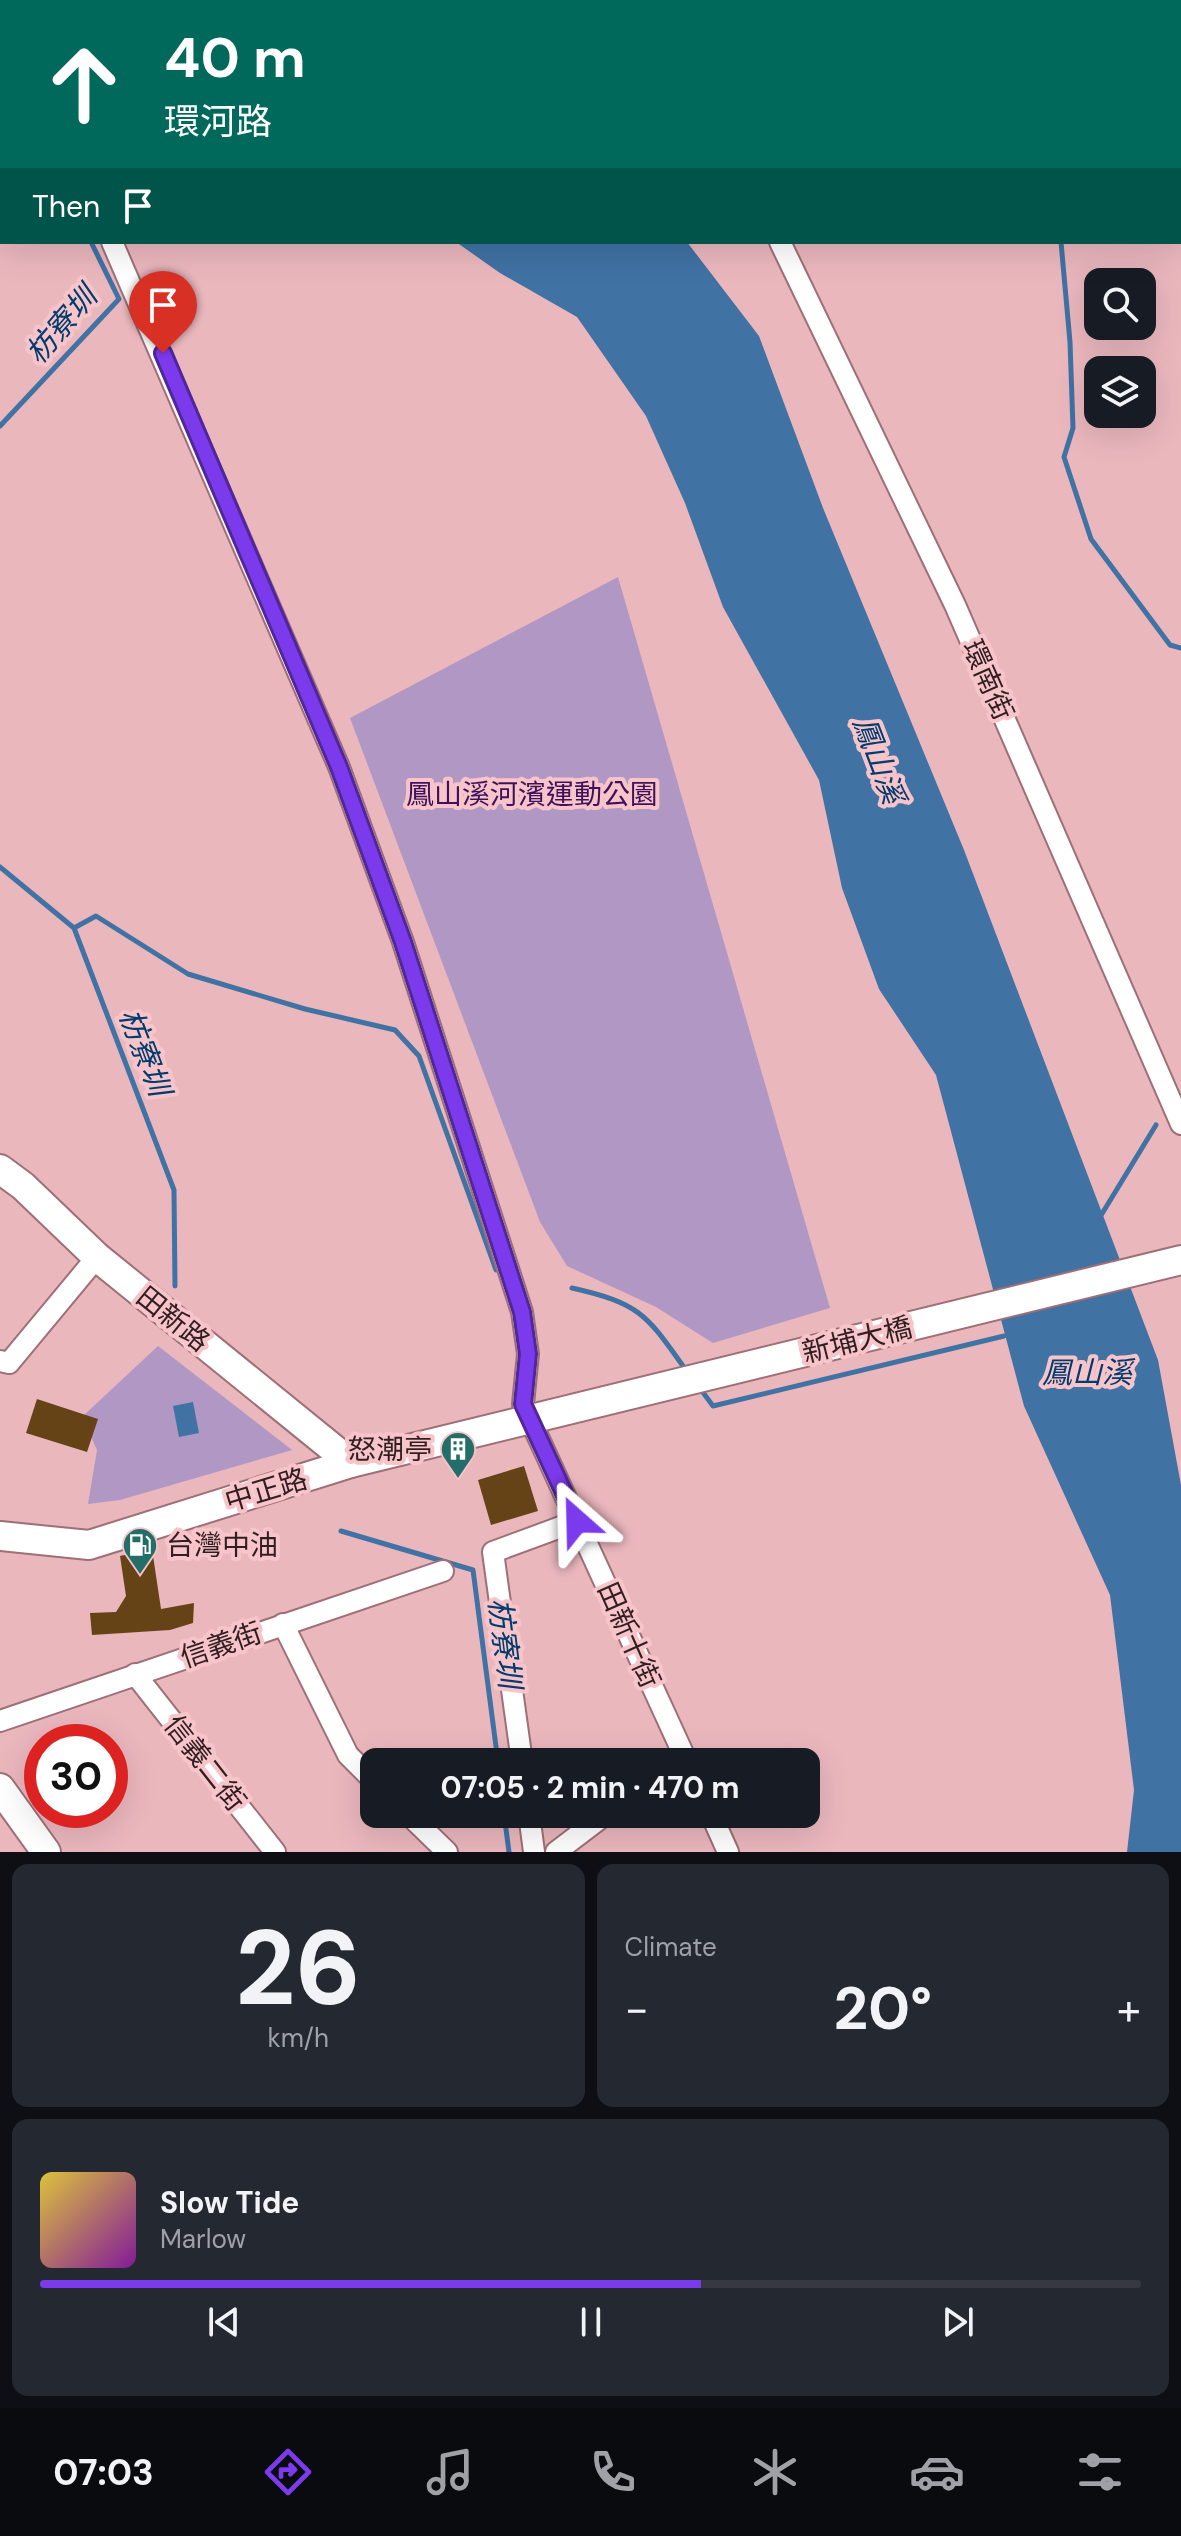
<!DOCTYPE html>
<html lang="en">
<head>
<meta charset="utf-8">
<style>
  :root { --surface:#171b24; --page:#242831; --text:#f1f3f6; --muted:#9ea1a6; --line:#363941; --accent:#7c3aed }
  body { margin:0; font-family:"DM Sans","Noto Sans TC",sans-serif; background:var(--page); color:var(--text); height:100vh; display:flex; flex-direction:column; font-size:30px; white-space:nowrap }
  * { box-sizing:border-box; margin:0 }
  p { font-size:26px; color:var(--muted) }
  .icon { flex:none; width:44px; height:44px; fill:none; stroke:currentColor; stroke-width:2; stroke-linecap:round; stroke-linejoin:round }
  .map { position:relative; height:1852px; overflow:hidden }
  .side { display:flex; flex-direction:column; gap:12px; padding:12px; background:#0d0f14; flex:1 }
  .side>* { flex:none }
  .banner { position:absolute; left:0px; top:0px; width:1182px; height:244px; box-shadow:0 8px 32px #0002; background:#00695c; color:#fff; overflow:hidden }
  .controls { position:absolute; left:1084px; top:268px; display:grid; gap:16px }
  .controls a { display:grid; place-items:center; width:72px; height:72px; border-radius:16px; background:var(--surface); box-shadow:0 8px 32px #0002; font-size:40px }
  .speed { position:absolute; left:24px; top:1724px; display:flex; gap:16px; font-size:40px; font-weight:700; text-align:center }
  .speed>* { display:grid; place-content:center; width:104px; height:104px; border-radius:50%; background:var(--surface); box-shadow:0 8px 32px #0002; line-height:1 }
  .speed .limit { border:12px solid #d22; background:#fff; color:#111 }
  .pin { position:absolute; display:grid; place-items:center; width:68px; height:68px; color:#fff; margin:-82px -34px; border-radius:50% 50% 50% 0; rotate:-45deg; box-shadow:0 0 8px #0007 }
  .pin .icon { rotate:45deg }
  .me { position:absolute; width:88px; margin:-44px; rotate:335deg; stroke-linejoin:round; filter:drop-shadow(0 0 6px #0008) }
  .turn { display:flex; align-items:center; gap:28px; height:168px; padding:0 32px; font-size:36px }
  .turn .icon { width:104px; height:104px; stroke-width:2.5 }
  .turn b { display:block; font-size:56px; line-height:68px }
  .then { display:flex; align-items:center; height:76px; padding:0 32px; background:#0003; gap:16px; font-size:30px }
  .big { font-size:60px; font-weight:700; line-height:1.1 }
  .side .card { flex:1; display:flex; flex-direction:column; justify-content:center; gap:12px; min-width:0; padding:0 28px; border-radius:16px; background:var(--page) }
  .side .dial { align-items:center; gap:0 }
  .dial b { font-size:104px; line-height:1 }
  .song { display:flex; align-items:center; gap:24px }
  .cover { width:96px; height:96px; border-radius:12px; background:linear-gradient(135deg,hsl(50 70% 55%),hsl(290 70% 35%)) }
  .played { height:8px; border-radius:4px; background:linear-gradient(90deg,var(--accent) 60%,var(--line) 60%) }
  .keys { display:flex; justify-content:space-around; direction:ltr }
  .heat { display:flex; justify-content:space-between; align-items:center; font-size:44px; direction:ltr }
  .side .tiles { flex:1; display:grid; gap:12px; grid-template-columns:1fr 1fr }
  .card:last-child { grid-column:span 2 }
  .trip { position:absolute; left:360px; top:1748px; width:460px; height:80px; border-radius:16px; background:var(--surface); box-shadow:0 8px 32px #0002; font-weight:700; line-height:80px; text-align:center }
  .tab-bar { display:flex; height:128px; justify-content:space-around; align-items:center; background:#090b0e; color:var(--muted) }
  .tab-bar .icon { width:56px; height:56px }
  .tab-bar .selected { color:var(--accent) }
  .tab-bar b { font-size:36px; color:var(--text) }
  .map>svg:first-child { display:block }
</style>
</head>
<body>
<div class="map">
<svg width="1181" height="1852" viewBox="0 0 1181 1852">
  <rect width="100%" height="100%" fill="#eab7bd"/>
  <g fill="#b097c4">
    <path d="M618 577 830 1308 713 1343 656 1307 567 1266 540 1222 350 718Z"/>
    <path d="M158 1346 292 1450 120 1500 88 1504 97 1450 82 1417Z"/>
  </g>
  <g fill="#4072a4">
    <path d="M456 242H687L759 336 823 508 964 850 1158 1360 1181 1485V1852H1127L1134 1790 1110 1595 1024 1406 936 1075 879 989 842 888 819 780 723 607 685 503 646 416 577 317 500 273Z"/>
    <path d="M193 1402 199 1433 179 1437 173 1406Z"/>
  </g>
  <g fill="none" stroke-linecap="round" stroke-linejoin="round">
    <g stroke="#4072a4" stroke-width="5">
      <path d="M1046 2V0"/>
      <path d="M1061 242 1070 342 1073 428 1064 457 1091 539 1170 645 1181 648"/>
      <path d="M0 426 119 299 91 242"/>
      <path d="M0 867 74 928 174 1190 175 1286"/>
      <path d="M74 928 96 916 188 974 305 1009 395 1030 419 1056 496 1270"/>
      <path d="M1100 1217 1156 1125"/>
      <path d="M572 1288C643 1304 647 1316 688 1373"/>
      <path d="M699 1387 713 1406 1004 1336"/>
      <path d="M341 1531 473 1570 498 1762"/>
      <path d="M504 1814 509 1852"/>
    </g>
  </g>
  <g fill="#664316">
    <path d="M37 1399 98 1419 87 1452 26 1433Z"/>
    <path d="M524 1466 538 1511 491 1525 478 1480Z"/>
    <path d="M152 1549 161 1609 194 1603 193 1623 170 1630 92 1635 90 1613 116 1612 126 1596 120 1556Z"/>
  </g>
  <g fill="none" stroke-linecap="round" stroke-linejoin="round">
    <g stroke="#9e6f76" stroke-width="24">
      <g id="street">
        <path d="M653 0 654 2"/>
        <path d="M0 11 2 14"/>
        <path d="M112 242 339 767 403 942 522 1312 528 1354 523 1404 687 1762"/>
        <path d="M780 242 955 605 1181 1124"/>
        <path d="M0 1361 9 1363 97 1257"/>
        <path d="M283 1624 348 1755 374 1781"/>
        <path d="M135 1674 275 1852"/>
        <path d="M0 1721 443 1571"/>
        <path d="M522 1762 493 1552 577 1521"/>
        <path d="M408 1814 447 1852"/>
        <path d="M529 1814 534 1852"/>
        <path d="M711 1814 728 1852"/>
        <path d="M556 1852 606 1814"/>
      </g>
    </g>
    <g stroke="#9e6f76" stroke-width="32">
      <g id="secondary">
        <path d="M0 1169 23 1186 97 1257 351 1463"/>
        <path d="M0 1536 89 1545 351 1463 1181 1260"/>
        <path d="M0 1788 46 1852"/>
      </g>
    </g>
    <use href="#street" stroke="#fff" stroke-width="20"/>
    <use href="#secondary" stroke="#fff" stroke-width="28"/>
  </g>
  <g fill="none" stroke-linecap="round" stroke-linejoin="round">
    <g stroke="#51269a" stroke-width="20">
      <path id="route" d="M163 353 339 767 403 942 522 1312 528 1354 523 1404 577 1521"/>
    </g>
    <use href="#route" stroke="#7c3aed" stroke-width="14"/>
  </g>
  <defs>
    <g id="building-pin" transform="scale(1.8)"><path d="M0 17L-7.5 6A9.5 9.5 0 1 1 7.5 6Z" fill="#246e6a" stroke="#f7c4ca"/><path d="M-4-6H4V6H1V3H-1V6H-4ZM-2.5-4.3h1.7v1.8h-1.7ZM.8-4.3h1.7v1.8H.8ZM-2.5-1h1.7V.8h-1.7ZM.8-1h1.7V.8H.8Z" fill="#fff"/></g>
    <g id="fuel-pin" transform="scale(1.8)"><path d="M0 17L-7.5 6A9.5 9.5 0 1 1 7.5 6Z" fill="#246e6a" stroke="#f7c4ca"/><path d="M-5.5-6h7V0h2V4h1.3V-2.5L3-4.5l.8-.8L6-3V5H2.5V1h-1V6h-7ZM-4.2-4.7v3.2H.2V-4.7Z" fill="#fff"/></g>
  </defs>
  <g fill-rule="evenodd">
    <use href="#building-pin" x="458" y="1449"/>
    <use href="#fuel-pin" x="140" y="1545"/>
  </g>
  <g text-anchor="middle" dominant-baseline="central" stroke-width="8" stroke-linejoin="round" paint-order="stroke">
    <g font-size="28" fill="#311e21" stroke="#f7c4ca">
      <text transform="translate(988 680) rotate(66)">環南街</text>
      <text transform="translate(173 1319) rotate(39)">田新路</text>
      <text transform="translate(857 1340) rotate(-14)">新埔大橋</text>
      <text transform="translate(266 1490) rotate(-17)">中正路</text>
      <text transform="translate(629 1635) rotate(66)">田新十街</text>
      <text transform="translate(221 1645) rotate(-19)">信義街</text>
      <text transform="translate(205 1763) rotate(52)">信義二街</text>
    </g>
    <g font-size="28" fill="#40115a" stroke="#f7c4ca">
      <text x="532" y="794">鳳山溪河濱運動公園</text>
    </g>
    <g font-size="28" fill="#311e21" stroke="#f7c4ca" text-anchor="end">
      <text x="432" y="1449">怒潮亭</text>
      <text x="166" y="1545" text-anchor="start">台灣中油</text>
    </g>
    <g font-size="30" font-style="italic" fill="#003c6d" stroke="#f7c4ca">
      <text transform="translate(61 325) rotate(-49)">枋寮圳</text>
      <text transform="translate(879 760) rotate(69)">鳳山溪</text>
      <text transform="translate(145 1052) rotate(69)">枋寮圳</text>
      <text x="1087" y="1372">鳳山溪</text>
      <text transform="translate(505 1643) rotate(83)">枋寮圳</text>
    </g>
  </g>
</svg>
<div class="controls">
<a><svg class="icon" aria-label="search" viewBox="0 0 24 24"><circle cx="10" cy="10" r="6"/><path d="M15 15l6 6"/></svg></a>
<a><svg class="icon" aria-label="layers" viewBox="0 0 24 24"><path d="M12 4l9 5-9 5-9-5zM3 14l9 5 9-5"/></svg></a>
</div>
<div class="speed"><div class="limit">30</div></div>
<div class="pin" style="left:163px;top:353px;background:#d93025"><svg class="icon" aria-label="arrive" viewBox="0 0 24 24"><path d="M6 21V4h12l-3 4 3 4H6"/></svg></div>
<svg class="me" style="left:577px;top:1521px" viewBox="-20 -20 40 40"><path d="M0-17L14 15 0 8-14 15z" fill="#7c3aed" stroke="#fff" stroke-width="4"/></svg>
<div class="trip">07:05 · 2 min · 470 m</div>
<div class="banner">
<div class="turn"><svg class="icon" aria-label="ahead" viewBox="0 0 24 24"><path d="M12 20V5M6 11l6-6 6 6"/></svg><div><b>40 m</b>環河路</div></div>
<div class="then">Then<svg class="icon" aria-label="arrive" viewBox="0 0 24 24"><path d="M6 21V4h12l-3 4 3 4H6"/></svg></div>
</div>
</div>
<section class="side">
<div class="tiles">
<div class="card dial"><b>26</b><p>km/h</p></div>
<div class="card"><p>Climate</p>
<div class="heat"><a>−</a><b class="big">20°</b><a>+</a></div>
</div>
<div class="card">
<div class="song"><i class="cover"></i><div><b>Slow Tide</b><p>Marlow</p></div></div>
<div class="played"></div>
<div class="keys"><svg class="icon" aria-label="previous" viewBox="0 0 24 24"><path d="M18 5L8 12l10 7zM5 5v14"/></svg><svg class="icon" aria-label="pause" viewBox="0 0 24 24"><path d="M8 5v14M16 5v14"/></svg><svg class="icon" aria-label="next" viewBox="0 0 24 24"><path d="M6 5l10 7-10 7zM19 5v14"/></svg></div>
</div>
</div>
</section>
<nav class="tab-bar">
<b>07:03</b>
<svg class="icon selected" aria-label="directions" viewBox="0 0 24 24"><path d="M12 3l9 9-9 9-9-9zM9 14v-3h6M13 9l2 2-2 2"/></svg>
<svg class="icon" aria-label="music" viewBox="0 0 24 24"><path d="M9 18V5l10-2v13"/><circle cx="6" cy="18" r="3"/><circle cx="16" cy="16" r="3"/></svg>
<svg class="icon" aria-label="phone" viewBox="0 0 24 24"><path d="M5 4h4l2 5-3 2q2 4 5 5l2-3 5 2v4C11 20 4 13 5 4z"/></svg>
<svg class="icon" aria-label="climate" viewBox="0 0 24 24"><path d="M12 3v18M4 7l16 10M4 17L20 7"/></svg>
<svg class="icon" aria-label="car" viewBox="0 0 24 24"><path d="M5 17H2v-5l4-1 3-4h7l3 4 3 1v5h-3M9 17h6M6 11h13"/><circle cx="7" cy="17" r="2"/><circle cx="17" cy="17" r="2"/></svg>
<svg class="icon" aria-label="filters" viewBox="0 0 24 24"><path d="M4 7h16M4 17h16"/><circle cx="9" cy="7" r="2"/><circle cx="15" cy="17" r="2"/></svg>
</nav>
</body>
</html>
